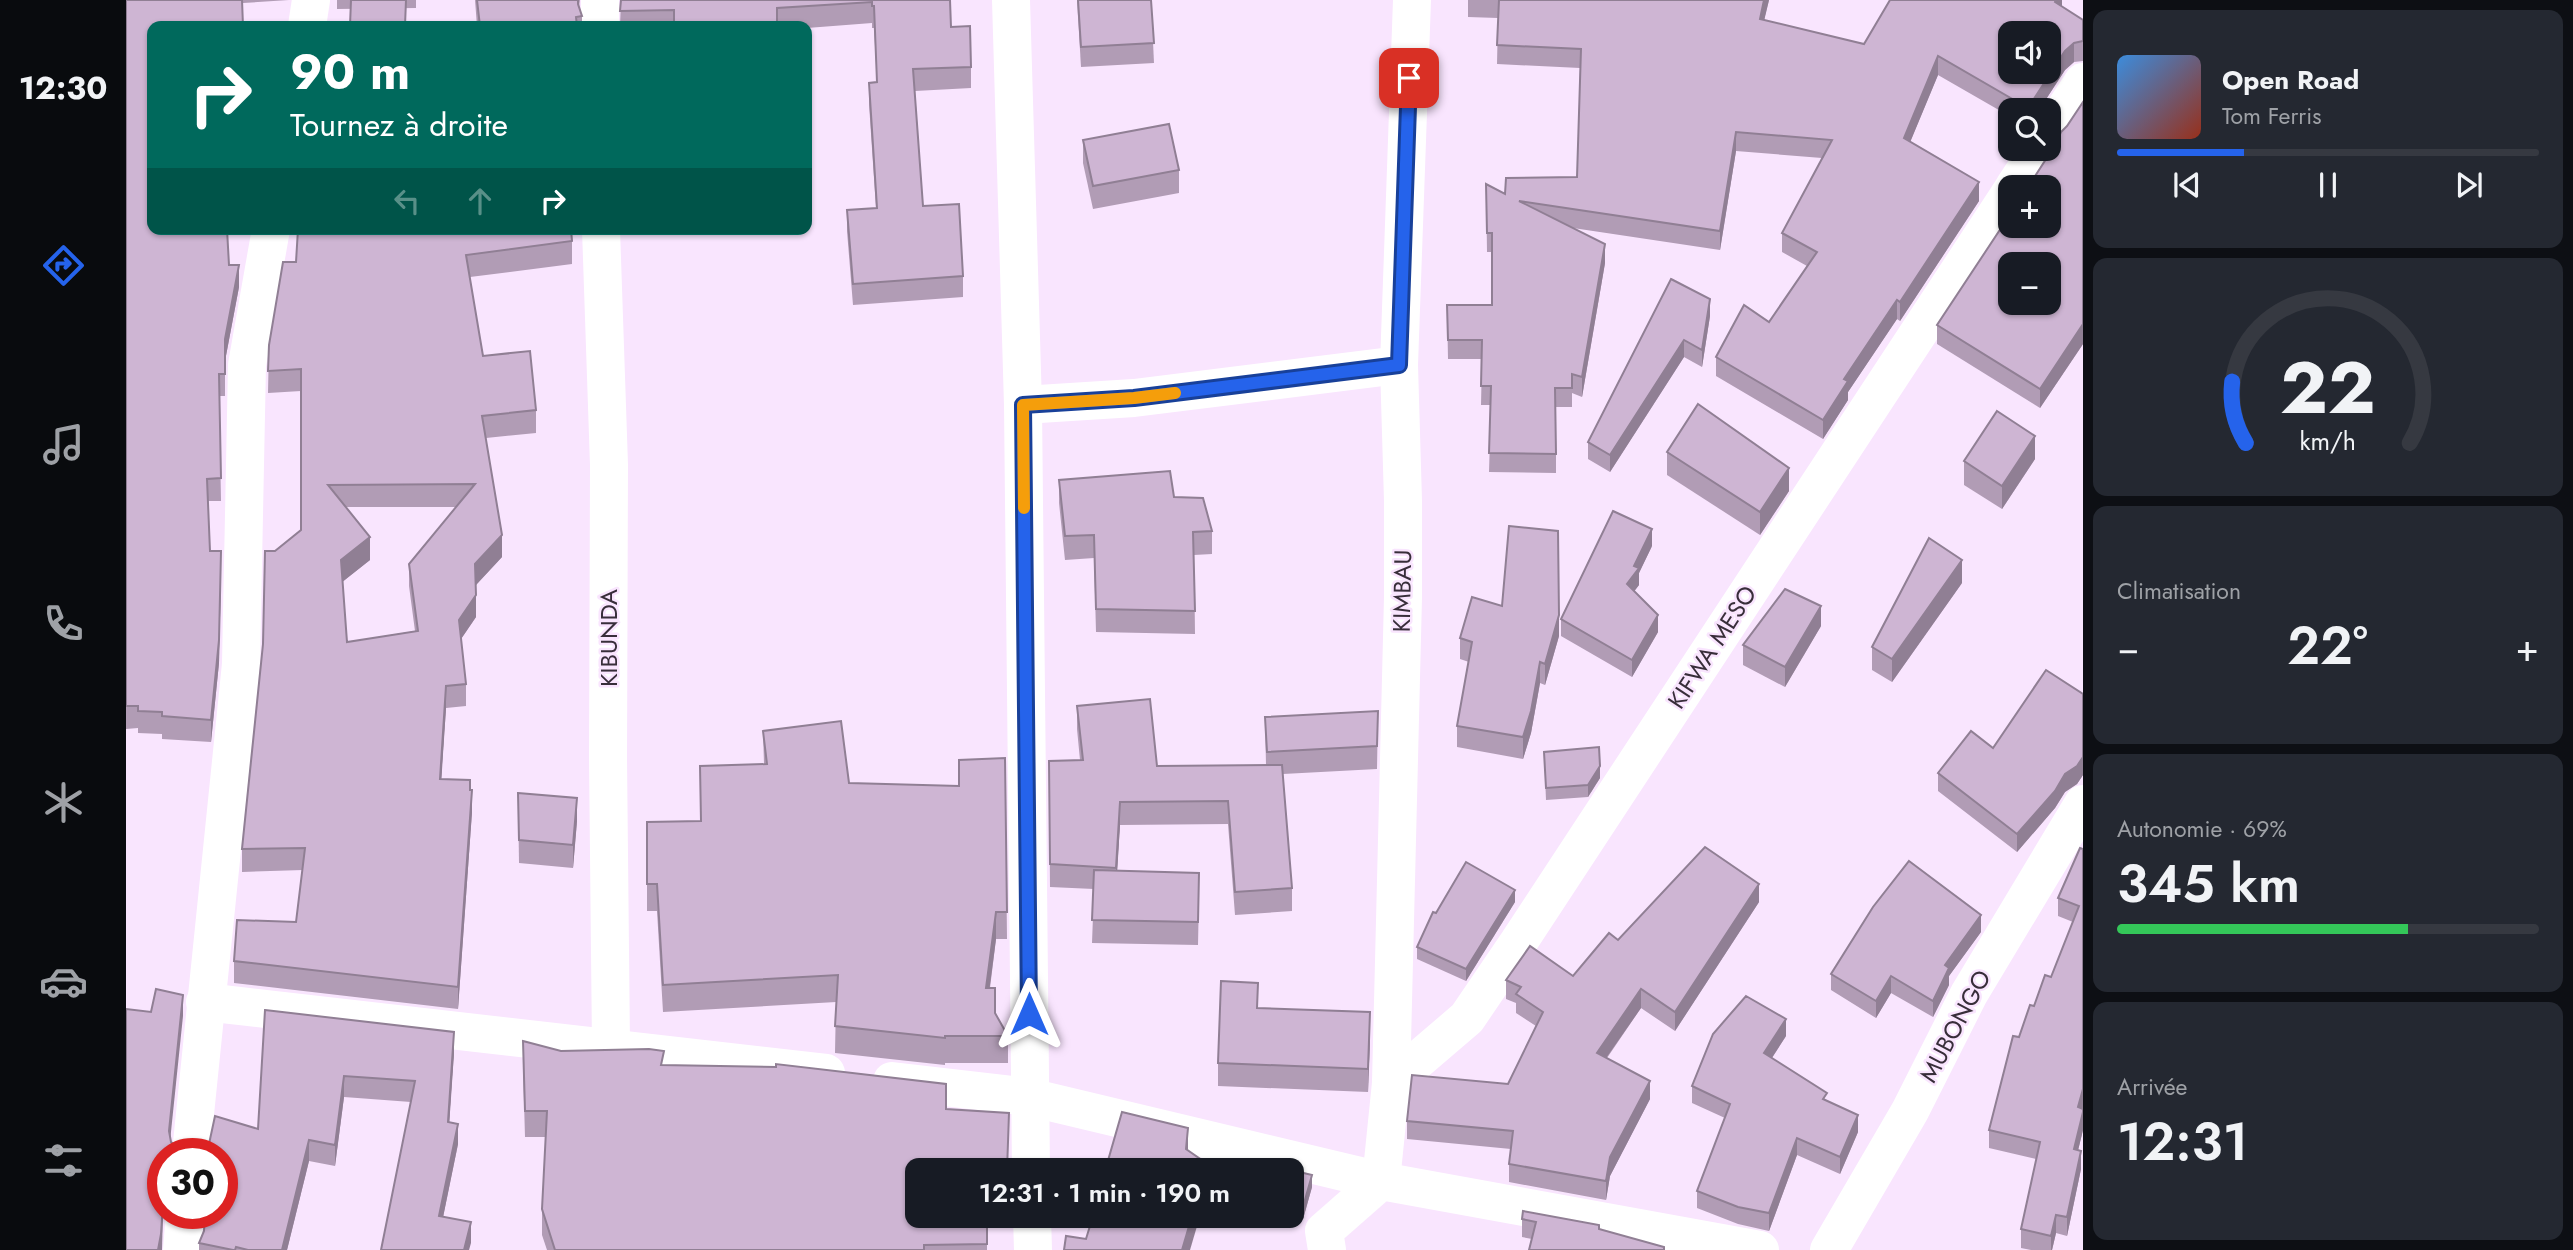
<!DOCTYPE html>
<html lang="fr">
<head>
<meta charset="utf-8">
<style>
  :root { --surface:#171b24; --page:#242831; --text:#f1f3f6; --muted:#9ea1a6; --line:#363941; --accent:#2563eb }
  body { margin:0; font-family:Jost,sans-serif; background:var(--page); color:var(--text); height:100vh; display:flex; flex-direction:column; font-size:26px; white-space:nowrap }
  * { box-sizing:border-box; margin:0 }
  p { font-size:23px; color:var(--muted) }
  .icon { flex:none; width:38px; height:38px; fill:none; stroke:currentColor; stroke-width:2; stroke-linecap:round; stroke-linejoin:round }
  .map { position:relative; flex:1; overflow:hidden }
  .sheet { display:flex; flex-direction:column; gap:10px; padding:10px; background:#0d0f14; width:490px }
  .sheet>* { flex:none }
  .hud { position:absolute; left:21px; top:21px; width:665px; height:214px; border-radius:14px; box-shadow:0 2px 5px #0004; background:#00695c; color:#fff; overflow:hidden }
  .fabs { position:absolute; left:1872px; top:21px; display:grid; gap:14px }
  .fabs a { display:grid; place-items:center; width:63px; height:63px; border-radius:14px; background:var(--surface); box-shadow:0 2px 5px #0004; font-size:35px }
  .speed { position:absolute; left:21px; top:1138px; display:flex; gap:14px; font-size:35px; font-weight:700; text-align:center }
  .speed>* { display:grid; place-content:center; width:91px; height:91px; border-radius:50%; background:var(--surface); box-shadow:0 2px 5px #0004; line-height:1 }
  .speed .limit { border:10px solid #d22; background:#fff; color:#111 }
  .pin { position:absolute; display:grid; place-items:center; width:60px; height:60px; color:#fff; margin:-30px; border-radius:14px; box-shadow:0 4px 10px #0006 }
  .me { position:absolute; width:77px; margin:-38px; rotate:0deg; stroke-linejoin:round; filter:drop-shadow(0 0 5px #0008) }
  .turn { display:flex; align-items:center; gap:24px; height:147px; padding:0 28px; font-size:32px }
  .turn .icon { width:91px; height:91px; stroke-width:2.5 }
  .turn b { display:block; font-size:49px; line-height:60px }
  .lanes { display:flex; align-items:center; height:66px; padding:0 28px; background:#0003; justify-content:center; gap:35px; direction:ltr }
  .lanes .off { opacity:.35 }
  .big { font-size:52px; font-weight:600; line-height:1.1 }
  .sheet .card { flex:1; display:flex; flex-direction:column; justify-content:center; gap:10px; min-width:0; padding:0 24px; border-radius:14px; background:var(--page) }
  .sheet .dial { align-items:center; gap:0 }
  .dial svg { height:182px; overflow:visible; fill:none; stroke:var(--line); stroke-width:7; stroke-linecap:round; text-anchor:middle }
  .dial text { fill:var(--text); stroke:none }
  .song { display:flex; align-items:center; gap:21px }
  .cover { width:84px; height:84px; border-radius:10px; background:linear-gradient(135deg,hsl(210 70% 55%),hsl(10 70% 35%)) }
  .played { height:7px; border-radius:4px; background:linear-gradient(90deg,var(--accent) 30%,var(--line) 30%) }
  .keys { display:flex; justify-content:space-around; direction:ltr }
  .heat { display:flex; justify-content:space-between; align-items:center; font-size:38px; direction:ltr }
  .charge { height:10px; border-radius:5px; background:linear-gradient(90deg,#34c759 69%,var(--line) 0) }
  .trip { position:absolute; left:779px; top:1158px; width:399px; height:70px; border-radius:14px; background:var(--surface); box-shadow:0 2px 5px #0004; font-weight:600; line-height:70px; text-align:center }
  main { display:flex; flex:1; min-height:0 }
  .dock { display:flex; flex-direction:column; width:126px; justify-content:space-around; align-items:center; background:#090b0e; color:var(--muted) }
  .dock .icon { width:49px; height:49px }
  .dock .selected { color:var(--accent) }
  .dock b { font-size:32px; color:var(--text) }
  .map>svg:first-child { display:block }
</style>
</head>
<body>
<main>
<nav class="dock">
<b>12:30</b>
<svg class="icon selected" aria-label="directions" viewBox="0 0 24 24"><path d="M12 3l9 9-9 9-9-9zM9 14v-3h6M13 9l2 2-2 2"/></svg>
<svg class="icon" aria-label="music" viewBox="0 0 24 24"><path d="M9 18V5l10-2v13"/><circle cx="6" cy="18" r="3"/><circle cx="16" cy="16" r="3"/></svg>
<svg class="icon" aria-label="phone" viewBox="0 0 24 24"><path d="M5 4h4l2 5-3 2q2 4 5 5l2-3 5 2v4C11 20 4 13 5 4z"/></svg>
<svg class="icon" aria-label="climate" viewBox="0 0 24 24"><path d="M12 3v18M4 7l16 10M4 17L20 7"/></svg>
<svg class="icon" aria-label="car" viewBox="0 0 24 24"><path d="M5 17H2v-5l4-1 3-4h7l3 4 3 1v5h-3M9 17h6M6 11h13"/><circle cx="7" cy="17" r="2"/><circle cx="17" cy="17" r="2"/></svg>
<svg class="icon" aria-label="filters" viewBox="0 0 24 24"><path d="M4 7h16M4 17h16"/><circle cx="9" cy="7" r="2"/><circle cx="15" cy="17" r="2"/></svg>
</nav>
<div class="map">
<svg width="1957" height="1250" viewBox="0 0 1957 1250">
  <rect width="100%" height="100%" fill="#f9e5fe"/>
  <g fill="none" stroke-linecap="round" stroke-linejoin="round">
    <g stroke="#fff" stroke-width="38">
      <path d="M474 0V26"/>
      <path d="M885 0 897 405 905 1171"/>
      <path d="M181 26 185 0"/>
      <path d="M1923 133 1957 82"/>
      <path d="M1888 187 1913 149"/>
      <path d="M475 229 483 465 482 758 485 1047"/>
      <path d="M897 405 1008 398 1273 365"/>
      <path d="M79 1002 700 1073"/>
      <path d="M766 1081 903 1097 1255 1181 1634 1250"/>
      <path d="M1265 1083 1341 1018 1392 943 1885 192"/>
      <path d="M65 1153 115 664 121 365 145 229"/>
      <path d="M1255 1181 1265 1083 1277 597V501L1273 365 1286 0"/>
      <path d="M906 1216 907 1250"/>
      <path d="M56 1250 59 1213"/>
      <path d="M1201 1250 1198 1231 1255 1181"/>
      <path d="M1703 1250 1784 1111 1843 994 1957 804"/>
    </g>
  </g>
  <g fill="#b19cb5" fill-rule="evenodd">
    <path d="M0 0H163L117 3 26 26 103 265 113 287 99 361V396H93L95 501H82L84 551 95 573 93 663 85 742 36 739V734L12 733V728L0 729Z"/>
    <path d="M211 0H290V8L211 9Z"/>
    <path d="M349 0H454L453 7 456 16V26H351Z"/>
    <path d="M495 0H824L825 27 845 67V88L789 91 797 206 837 276V297L727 305 721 231V210L750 208 743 104V83L751 82 748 28H746V23L681 28V26H494Z"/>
    <path d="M951 0H1025L1028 63 955 67Z"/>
    <path d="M1342 0H1643L1638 20 1738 44 1936 0V7L1957 20V61L1948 62 1939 70 1913 110H1885V117L1812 75 1784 142 1853 201 1774 321 1771 319 1722 392V400L1697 439 1590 376V357L1643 322 1681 266 1656 252V233L1696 158 1610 151 1594 250 1447 228 1479 263 1456 397 1446 393V407H1430V473L1363 472 1365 405H1355L1356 359H1322L1321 305H1366V252H1361L1360 184 1379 194 1451 177 1454 68 1371 64 1372 18 1342 17Z"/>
    <path d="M1957 102V344L1914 408 1811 344V325Z"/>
    <path d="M957 140 1053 170V193L967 209 957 163Z"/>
    <path d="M446 241V264L344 277 357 356 410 410V433L360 438 376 557 350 585V617L335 639 340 684V706L320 708 315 779 344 790 346 812 332 1009 108 983V961L170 922 177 870 116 872V849L149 551 175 530V391L142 393 143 345 170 262ZM220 507H331L283 564V586L289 631 221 642 216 582 244 560Z"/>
    <path d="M1545 279 1584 316 1576 367 1558 357 1484 472 1462 459V442Z"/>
    <path d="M1541 452 1663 491 1634 535 1541 475Z"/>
    <path d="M1909 459 1876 509 1838 485V461Z"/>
    <path d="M933 480 1048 497 1086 531V554L1068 555 1069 634 970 632 968 558 939 560 933 503Z"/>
    <path d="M1526 546 1513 573V585L1508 591 1532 632 1506 677 1435 636V619Z"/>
    <path d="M1836 583 1766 682 1746 670V647Z"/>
    <path d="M1695 626 1659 687 1617 665V645Z"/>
    <path d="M1433 636 1419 685 1414 683 1405 733 1397 759 1331 747V726L1343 662 1334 659V638Z"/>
    <path d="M1957 694V775L1951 784 1939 792 1929 808 1891 852 1812 791V773L1867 748Z"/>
    <path d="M951 706 1031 766 1140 765 1139 717 1252 711 1251 769 1157 774 1166 888V911L1109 915 1102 824 994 825 991 871 1073 896 1072 945 966 943 968 889 924 887 923 761 954 760 951 729Z"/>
    <path d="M637 731 723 783 833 786V760L879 758 881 939H870L864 988 869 1013 882 1036V1063H819V1065L709 1053 710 1002 537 1012 531 911H521V822L574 821V766L638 764Z"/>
    <path d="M1418 752 1474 778 1462 797 1420 800Z"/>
    <path d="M392 793 451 821 447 868 393 863Z"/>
    <path d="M1957 849V1130L1952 1150 1955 1169 1941 1236 1930 1233 1926 1250H1905L1895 1248V1229L1910 1159 1863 1148V1130L1893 1037 1908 1006 1925 977 1947 922 1932 916V898Z"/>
    <path d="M1389 902 1340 981 1291 959V947L1310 913Z"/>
    <path d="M1633 902 1549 1031 1515 1008 1481 1058 1524 1099 1484 1176 1480 1200 1383 1182V1164L1385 1149 1281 1139V1121L1382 1084 1410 1026 1390 1013V1003L1380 999V980L1447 976 1492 940Z"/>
    <path d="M1855 932 1823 976V985L1807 1017 1765 993 1750 1018 1705 990V974Z"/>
    <path d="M1132 1008 1244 1035 1242 1092 1092 1086V1063Z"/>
    <path d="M139 1010 328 1053 323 1122 332 1144 317 1217 345 1243 255 1250 285 1102 218 1097 209 1166 183 1161 161 1250H73V1243L78 1231 96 1213 75 1152 132 1129Z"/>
    <path d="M1660 1036 1646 1058 1701 1101 1732 1132 1714 1174 1671 1155 1643 1231 1612 1224 1571 1208V1191L1599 1118 1566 1103V1086Z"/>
    <path d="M435 1051 538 1065 820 1109 883 1139 791 1171 861 1216V1250H421L416 1235V1209L420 1137H399L397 1067Z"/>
    <path d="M1166 1171 1186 1187 1177 1219 1166 1212Z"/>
    <path d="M1396 1219 1473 1229 1538 1250 1406 1239 1396 1237Z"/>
  </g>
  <g fill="#907f94">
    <path d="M1638 0H1643L1634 38V19Z"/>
    <path d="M1930 0H1936V9L1929 2Z"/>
    <path d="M1948 43V62L1939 70 1913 110H1902V108L1939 51Z"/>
    <path d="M1812 56V75L1778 157V138Z"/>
    <path d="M1610 132V151L1594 250V231Z"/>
    <path d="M1853 182V201L1774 321V302Z"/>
    <path d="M1479 244V263L1456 397V377Z"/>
    <path d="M113 265V287L99 361V396V339Z"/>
    <path d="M1584 299V316L1576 367V350Z"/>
    <path d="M1771 300V319L1722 392V400L1697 439V420L1718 379Z"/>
    <path d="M1957 324V344L1914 408V389Z"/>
    <path d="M1558 340V357L1484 472V455Z"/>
    <path d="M1909 436V459L1876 509V486Z"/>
    <path d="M1663 468V491L1634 535V512Z"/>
    <path d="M1526 529V546L1513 573V585L1501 601V584L1508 566Z"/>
    <path d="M376 535V557L349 586V564Z"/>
    <path d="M244 537V560L215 583V560Z"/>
    <path d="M1836 560V583L1766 682V659Z"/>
    <path d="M95 573 93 663 85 742V720Z"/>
    <path d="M350 595V617L333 642V620Z"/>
    <path d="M1695 606V626L1659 687V667Z"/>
    <path d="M1433 615V636L1419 685V664Z"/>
    <path d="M1532 615V632L1506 677V660Z"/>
    <path d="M1414 662V683L1405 733 1397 759V737Z"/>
    <path d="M320 686V708L314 801V779Z"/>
    <path d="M1957 757V775L1951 784 1939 792 1929 808 1891 852V834L1939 774Z"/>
    <path d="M1474 766V778L1462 797V785Z"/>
    <path d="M346 790V812L332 1009V987Z"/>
    <path d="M451 798V821L447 868V845Z"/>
    <path d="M994 802V825L990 891V868Z"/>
    <path d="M1633 884V902L1549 1031V1012Z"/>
    <path d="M1389 890V902L1340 981V969Z"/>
    <path d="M870 912V939L860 1015V988Z"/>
    <path d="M1855 915V932L1823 976V985L1807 1017V1001L1819 965Z"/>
    <path d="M1765 976V993L1750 1018V1001Z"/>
    <path d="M1515 989V1008L1471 1071V1053Z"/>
    <path d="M57 995V1016L43 1151V1131Z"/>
    <path d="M1244 1012V1035L1242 1092V1069Z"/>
    <path d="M1660 1019V1036L1638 1070V1053Z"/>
    <path d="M328 1032V1053L322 1142V1122Z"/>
    <path d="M218 1076V1097L209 1166V1145Z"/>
    <path d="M1524 1081V1099L1484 1176 1480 1200V1181L1484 1157Z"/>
    <path d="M1957 1089V1108L1952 1126V1107Z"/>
    <path d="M1957 1112V1130L1948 1167V1149Z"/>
    <path d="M1732 1115V1132L1714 1174V1157Z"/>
    <path d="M332 1124V1144L313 1237V1216Z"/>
    <path d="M1062 1128V1157L1060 1149Z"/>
    <path d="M1671 1138V1155L1643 1231V1213Z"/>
    <path d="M183 1140V1161L161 1250H156Z"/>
    <path d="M1955 1151V1169L1941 1236V1217Z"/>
    <path d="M1186 1175V1187L1177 1219V1207Z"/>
    <path d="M37 1213 36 1250H32Z"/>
    <path d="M1930 1215V1233L1926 1250H1925V1236Z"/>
    <path d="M1066 1216H1074L1064 1250H1056Z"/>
    <path d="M345 1222V1243L343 1250H338Z"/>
  </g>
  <g fill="#ceb5d3" stroke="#907f94" stroke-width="2" fill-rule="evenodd">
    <path d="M0 0H116L117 26H26V229H101L103 265H113L99 339V374H93L95 478 81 479 84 551H95L93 640 85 720 36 716V712L12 711V706H0Z"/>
    <path d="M225 0H280L279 26H224Z"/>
    <path d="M351 0H452V4L456 16 450 17 451 26H354Z"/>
    <path d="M495 0H824L825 27 844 26 845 67 787 69 797 206 833 204 837 276 727 284 721 210 751 208 743 83 751 82 748 6H746V2L651 8V26H548V10L494 11Z"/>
    <path d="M952 0H1025L1028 43 955 47Z"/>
    <path d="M1373 0H1638L1634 19 1738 44 1764 0H1930L1929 2 1957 20V41L1948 43 1939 51 1902 108 1812 56 1778 138 1853 182 1774 302 1771 300 1718 379 1722 381 1697 420 1590 357 1618 305 1643 322 1691 252 1656 233 1706 140 1610 132 1594 231 1393 201 1479 244 1456 377 1446 374V388H1429L1430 454 1363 453 1365 386H1355L1356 340H1322L1321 305H1366V233H1361L1360 184 1379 194 1380 178 1451 177 1455 49 1371 45ZM1885 33H1923V72H1885Z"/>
    <path d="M1957 102V324L1914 389 1811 325 1885 213V226H1923V187H1902L1931 142 1935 132 1941 126ZM1885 264H1923V303H1885Z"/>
    <path d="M1043 124 1053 170 967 186 957 140Z"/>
    <path d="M172 229H445L446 241 340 255 357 356 404 351 410 410 356 416 376 535 349 564 350 595 333 620 340 684 320 686 314 779 344 780V790H346L332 987 108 961 111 920 170 922 179 848 116 849 137 644 139 551H149L175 530V369L142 371 143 345 157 262H170ZM349 484 283 564 292 631 221 642 215 560 244 537 202 485Z"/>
    <path d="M1545 279 1584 299 1576 350 1558 340 1484 455 1462 442Z"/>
    <path d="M1572 404 1663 468 1634 512 1541 452Z"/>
    <path d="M1871 411 1909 436 1876 486 1838 461Z"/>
    <path d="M1044 471 1048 497 1077 498 1086 531 1067 532 1069 611 970 609 968 535 939 536 933 480Z"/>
    <path d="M1487 511 1526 529 1508 566 1513 568 1501 584 1532 615 1506 660 1435 619Z"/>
    <path d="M1383 526 1432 531 1433 615 1419 664 1414 662 1405 711 1397 737 1331 726 1346 642 1334 638 1346 597 1376 606Z"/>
    <path d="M1803 538 1836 560 1766 659 1746 647Z"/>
    <path d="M1659 589 1695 606 1659 667 1617 645Z"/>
    <path d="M1920 670 1957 694V757L1951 766 1939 774 1929 791 1891 834 1812 773 1845 731 1867 748Z"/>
    <path d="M1024 699 1031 766 1156 765 1166 888 1109 892 1102 801 994 802 990 868 924 864 923 761 957 760 951 706Z"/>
    <path d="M1252 711 1251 746 1141 752 1139 717Z"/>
    <path d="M715 721 723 783 833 786V760L879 758 881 912H870L860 988H869V1013L882 1036H819V1038L709 1026 712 975 537 985 531 884H521V822L575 821 574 766 641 764 637 731Z"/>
    <path d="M1473 747 1474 766 1462 785 1420 788 1418 752Z"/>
    <path d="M392 793 451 798 447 845 393 840Z"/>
    <path d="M1579 847 1633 884 1549 1012 1515 989 1471 1053 1524 1081 1484 1157 1480 1181 1383 1164 1387 1131 1281 1121 1286 1075 1382 1084 1417 1012 1390 994 1395 987 1380 980 1404 946 1447 976 1483 933 1492 940Z"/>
    <path d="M1954 848 1957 849V1089L1952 1107 1957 1109V1112L1948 1149 1955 1151 1941 1217 1930 1215 1925 1236 1895 1229 1914 1142 1863 1130 1887 1036 1893 1037 1904 1005 1908 1006 1919 975 1925 977 1953 906 1932 898Z"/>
    <path d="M1783 861 1855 915 1819 965 1823 968 1807 1001 1765 976 1750 1001 1705 974 1747 907Z"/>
    <path d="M1340 862 1389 890 1340 969 1291 947 1307 912 1310 913Z"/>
    <path d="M968 870 1073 873 1072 922 966 920Z"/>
    <path d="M1095 981 1132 983 1131 1008 1244 1012 1242 1069 1092 1063Z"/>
    <path d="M30 989 57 995 43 1131 45 1142 52 1149 62 1153H37V1203L35 1234 32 1250H0V1009L25 1012Z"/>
    <path d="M1620 996 1660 1019 1638 1053 1701 1093 1697 1099 1732 1115 1714 1157 1671 1138 1643 1213 1612 1207 1571 1191 1604 1104 1566 1086 1587 1034Z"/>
    <path d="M139 1010 328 1032 322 1122 332 1124 313 1216 345 1222 338 1250H255L289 1081 218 1076 209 1145 183 1140 156 1250H122L110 1247 109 1250H107L73 1243 78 1231 79 1213H96V1153H67L75 1152 83 1144 89 1116 132 1129Z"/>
    <path d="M397 1041 435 1051 523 1049 538 1051 535 1065 650 1067V1064L820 1084V1109L883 1113 881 1171H791V1216H861V1244L798 1245V1250H429L416 1209 421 1111H399Z"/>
    <path d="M996 1112 1062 1128 1060 1149 1080 1163 1078 1171H979Z"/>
    <path d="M1136 1163 1186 1175 1177 1207 1166 1200V1171H1133Z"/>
    <path d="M1397 1211 1473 1225V1229L1538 1247V1250H1403L1410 1222 1396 1219Z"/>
    <path d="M967 1216H1066L1056 1250H938L940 1236 960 1239Z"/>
  </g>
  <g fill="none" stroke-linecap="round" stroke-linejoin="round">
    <g stroke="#184099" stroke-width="18">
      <path id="route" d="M903 1014 897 405 1008 398 1273 365 1283 78"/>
    </g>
    <use href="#route" stroke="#2563eb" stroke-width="12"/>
    <path stroke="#f59e0b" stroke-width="12" d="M898 508 897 405 1008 398 1049 393"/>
  </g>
  <g text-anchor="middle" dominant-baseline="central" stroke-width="5" stroke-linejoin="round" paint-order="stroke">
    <g font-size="24" fill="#382e3a" stroke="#f9e5fe">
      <text transform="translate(1276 591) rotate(-89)">KIMBAU</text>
      <text transform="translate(482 638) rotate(-90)">KIBUNDA</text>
      <text transform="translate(1586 647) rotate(-57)">KIFWA MESO</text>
      <text transform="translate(1829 1026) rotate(-62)">MUBONGO</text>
    </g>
  </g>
</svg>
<div class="fabs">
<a><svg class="icon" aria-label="sound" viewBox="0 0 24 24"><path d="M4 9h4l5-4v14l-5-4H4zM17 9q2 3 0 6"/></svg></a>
<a><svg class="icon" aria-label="search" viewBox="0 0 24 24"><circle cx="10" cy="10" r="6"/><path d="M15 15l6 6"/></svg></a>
<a>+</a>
<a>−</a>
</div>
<div class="speed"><div class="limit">30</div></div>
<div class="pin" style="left:1283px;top:78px;background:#d93025"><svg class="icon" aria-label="arrive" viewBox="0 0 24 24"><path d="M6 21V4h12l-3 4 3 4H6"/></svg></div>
<svg class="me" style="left:903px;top:1014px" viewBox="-20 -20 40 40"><path d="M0-17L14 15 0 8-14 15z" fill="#2563eb" stroke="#fff" stroke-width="4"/></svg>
<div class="trip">12:31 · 1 min · 190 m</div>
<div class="hud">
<div class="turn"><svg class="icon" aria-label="right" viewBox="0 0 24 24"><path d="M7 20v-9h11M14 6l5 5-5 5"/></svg><div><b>90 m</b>Tournez à droite</div></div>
<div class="lanes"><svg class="icon off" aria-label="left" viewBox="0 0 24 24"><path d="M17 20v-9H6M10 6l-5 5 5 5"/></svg><svg class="icon off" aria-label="ahead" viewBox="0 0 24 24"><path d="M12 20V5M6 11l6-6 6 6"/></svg><svg class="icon" aria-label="right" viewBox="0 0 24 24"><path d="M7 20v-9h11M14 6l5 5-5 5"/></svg></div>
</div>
</div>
<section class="sheet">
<div class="card">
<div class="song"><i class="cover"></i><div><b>Open Road</b><p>Tom Ferris</p></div></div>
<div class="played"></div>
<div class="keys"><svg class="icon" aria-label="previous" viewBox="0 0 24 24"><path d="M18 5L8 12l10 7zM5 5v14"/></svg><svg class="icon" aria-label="pause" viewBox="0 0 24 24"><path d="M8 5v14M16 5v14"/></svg><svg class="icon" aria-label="next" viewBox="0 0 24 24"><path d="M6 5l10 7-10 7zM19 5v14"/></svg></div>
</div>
<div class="card dial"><svg viewBox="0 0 100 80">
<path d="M14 69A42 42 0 1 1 86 69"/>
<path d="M14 69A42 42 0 0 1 8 42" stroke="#2563eb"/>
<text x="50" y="56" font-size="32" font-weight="700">22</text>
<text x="50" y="72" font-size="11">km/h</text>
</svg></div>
<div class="card"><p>Climatisation</p>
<div class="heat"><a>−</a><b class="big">22°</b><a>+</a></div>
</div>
<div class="card"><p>Autonomie · 69%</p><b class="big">345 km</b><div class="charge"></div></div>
<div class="card"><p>Arrivée</p><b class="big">12:31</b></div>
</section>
</main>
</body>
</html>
